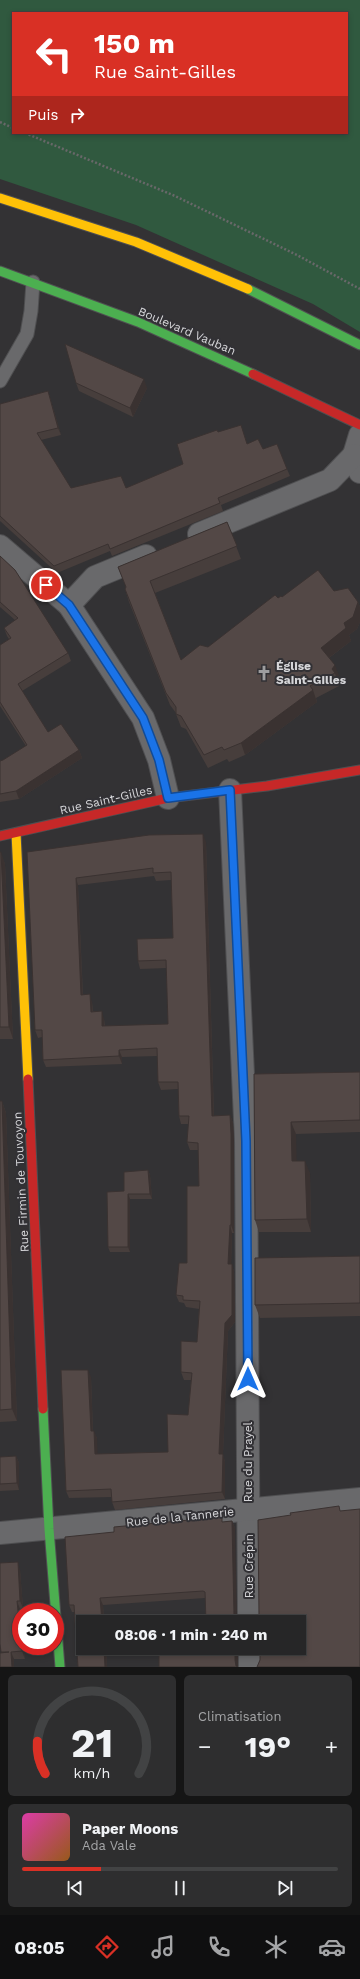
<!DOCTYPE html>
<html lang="fr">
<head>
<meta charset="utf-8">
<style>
  :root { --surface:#262627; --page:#2e2e2f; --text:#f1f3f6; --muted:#a4a5a7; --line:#424344; --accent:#d93025 }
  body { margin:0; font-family:"Work Sans",sans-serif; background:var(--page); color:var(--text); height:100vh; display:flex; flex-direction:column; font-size:15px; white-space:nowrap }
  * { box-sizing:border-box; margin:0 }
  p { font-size:13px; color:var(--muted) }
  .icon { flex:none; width:22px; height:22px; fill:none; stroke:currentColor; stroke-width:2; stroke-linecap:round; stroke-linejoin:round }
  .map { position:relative; height:1667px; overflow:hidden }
  .side { display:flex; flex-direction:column; gap:8px; padding:8px; background:#151515; flex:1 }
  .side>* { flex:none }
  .top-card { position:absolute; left:12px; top:12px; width:336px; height:122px; border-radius:0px; box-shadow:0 2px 6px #0003,0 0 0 1px var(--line); background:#d93025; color:#fff; overflow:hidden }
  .speed { position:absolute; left:12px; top:1603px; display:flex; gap:8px; font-size:20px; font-weight:700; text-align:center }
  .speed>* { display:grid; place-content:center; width:52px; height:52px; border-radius:50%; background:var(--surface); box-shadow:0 2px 6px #0003,0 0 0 1px var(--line); line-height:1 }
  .speed .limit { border:6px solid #d22; background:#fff; color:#111 }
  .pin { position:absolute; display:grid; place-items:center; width:34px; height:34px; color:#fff; margin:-17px; border:2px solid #fff; border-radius:50%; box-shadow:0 1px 4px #0007 }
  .me { position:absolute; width:44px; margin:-22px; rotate:0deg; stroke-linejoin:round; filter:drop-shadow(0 0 3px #0008) }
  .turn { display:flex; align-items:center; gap:14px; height:84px; padding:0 16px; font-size:18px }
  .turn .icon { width:52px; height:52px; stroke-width:2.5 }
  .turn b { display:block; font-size:28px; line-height:34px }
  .then { display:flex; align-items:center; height:38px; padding:0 16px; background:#0003; gap:8px; font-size:15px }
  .big { font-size:30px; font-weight:700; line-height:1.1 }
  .side .tile { flex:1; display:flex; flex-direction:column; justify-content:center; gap:6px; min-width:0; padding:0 14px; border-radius:6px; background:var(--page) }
  .side .dial { align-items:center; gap:0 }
  .dial svg { height:104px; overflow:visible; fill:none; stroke:var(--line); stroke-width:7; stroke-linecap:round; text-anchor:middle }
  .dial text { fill:var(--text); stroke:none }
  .song { display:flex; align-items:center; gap:12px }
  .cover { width:48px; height:48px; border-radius:6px; background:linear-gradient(135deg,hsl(320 70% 55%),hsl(30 70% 35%)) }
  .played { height:4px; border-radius:2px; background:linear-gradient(90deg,var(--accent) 25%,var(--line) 25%) }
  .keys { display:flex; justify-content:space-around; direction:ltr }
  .heat { display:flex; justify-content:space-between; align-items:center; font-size:22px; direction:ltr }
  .side .tiles { flex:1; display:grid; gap:8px; grid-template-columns:1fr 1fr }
  .tile:last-child { grid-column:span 2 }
  .trip { position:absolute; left:76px; top:1615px; width:230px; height:40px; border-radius:0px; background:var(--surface); box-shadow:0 2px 6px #0003,0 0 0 1px var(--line); font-weight:700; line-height:40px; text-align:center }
  .tabs { display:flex; height:64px; justify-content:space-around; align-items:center; background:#0f0f10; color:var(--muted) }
  .tabs .icon { width:28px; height:28px }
  .tabs .selected { color:var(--accent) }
  .tabs b { font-size:18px; color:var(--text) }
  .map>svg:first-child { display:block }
</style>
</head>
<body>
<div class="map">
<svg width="360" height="1667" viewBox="0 0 360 1667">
  <rect width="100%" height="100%" fill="#333234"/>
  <path fill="#30593f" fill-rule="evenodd" d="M0 0H360V332L313 304 136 225 0 179ZM13 13H347V133H13Z"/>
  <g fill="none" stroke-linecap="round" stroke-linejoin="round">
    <g stroke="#4f4f51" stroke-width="15">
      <path id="lane" d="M0 381 27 334 31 311 33 282"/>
    </g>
    <g stroke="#4f4f51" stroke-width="24">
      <g id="street">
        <path d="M360 435 354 455 360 472"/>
        <path d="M199 534 330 480 354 455"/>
        <path d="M0 546 69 605 143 718 159 760 168 798"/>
        <path d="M69 605 95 577 146 556"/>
        <path d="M230 790 246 1141 249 1622"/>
        <path d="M0 1533 360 1499"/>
        <path d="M250 1648V1667"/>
      </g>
    </g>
    <g stroke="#4f4f51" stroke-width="11">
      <g id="fast">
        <path d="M0 271 138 322 253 374"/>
        <path d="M248 289 360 345"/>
        <path d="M43 1409 49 1529 60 1667"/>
      </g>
    </g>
    <g stroke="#4f4f51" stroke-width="11">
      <g id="slow">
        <path d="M0 198 136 242 248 289"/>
        <path d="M16 833 28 1079"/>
      </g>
    </g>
    <g stroke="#4f4f51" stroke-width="11">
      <g id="jam">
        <path d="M253 374 360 425"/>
        <path d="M0 836 168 798 267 786 360 770"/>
        <path d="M28 1079 43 1409"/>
      </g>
    </g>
    <g stroke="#686869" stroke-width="2.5" stroke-dasharray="2 2" stroke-linecap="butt">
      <path d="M0 122 13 128"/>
      <path d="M25 133 175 196 297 255 360 289"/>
    </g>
    <use href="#lane" stroke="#69696b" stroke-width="13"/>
    <use href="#street" stroke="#69696b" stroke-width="22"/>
    <use href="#fast" stroke="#4caf50" stroke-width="9"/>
    <use href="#slow" stroke="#ffc107" stroke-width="9"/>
    <use href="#jam" stroke="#c62828" stroke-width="9"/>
  </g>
  <g fill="#473e3c" fill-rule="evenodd">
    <path d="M76 383 147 388 133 417 79 391Z"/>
    <path d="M48 391 61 435 41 440 71 488H126L183 464 218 432 263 449 287 469 290 476 221 505 223 511 112 556 110 551 57 573 0 521V404Z"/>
    <path d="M227 522 241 559 155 593 181 660 208 647 278 598 334 591 358 602 360 607V622L357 629 349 635 351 641 329 658 340 678 337 680 339 686 316 698 317 702 245 755 229 762 227 759 208 768 186 729 181 727 176 714V713L170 705 129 602 125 589 126 587 118 567Z"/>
    <path d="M0 556 68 653 71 661 22 691 48 732 79 750 82 758 19 799 0 802V761L3 760 26 746 0 706V645L9 639 7 636 4 628 15 620 0 607Z"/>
    <path d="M206 842 214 1116 230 1115 233 1123 234 1141V1233H232L231 1264 234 1271 235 1322 228 1331 223 1454 225 1462V1499L115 1510 112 1502V1497L69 1498 66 1491 91 1377 93 1431 97 1438V1454L168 1452 188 1415 191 1380H184L181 1372 197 1342 199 1309 186 1307 184 1303 179 1302 176 1295 187 1263 199 1186 198 1150H190L187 1142 189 1124H181L179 1116 178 1089 161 1090 158 1082V1056L122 1057V1064L46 1067 43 1060 42 1037 38 1038 35 1030 27 852ZM154 876 156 881 171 880 173 938 138 961 140 969 167 968 168 1024 105 1026 104 1019 93 1011 92 1002 83 995 78 885Z"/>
    <path d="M0 852 5 864 13 1039H0Z"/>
    <path d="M360 1072V1132L296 1134V1161L310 1173 311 1232H259L255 1220 254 1074Z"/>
    <path d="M0 1097V1101H2L6 1113 17 1421 0 1422Z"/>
    <path d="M148 1170 150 1175 152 1199H130V1252H110L108 1247 124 1191Z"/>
    <path d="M360 1256V1316L260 1318 255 1305Z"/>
    <path d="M16 1456 19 1463V1490L0 1491V1457Z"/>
    <path d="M232 1521 235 1528 205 1598 103 1605 107 1667H78L74 1612H72L69 1605 224 1522Z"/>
    <path d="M20 1570 23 1608 20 1609 21 1646H23L25 1659H14L1 1653Z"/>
  </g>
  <g fill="#3a3231">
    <path d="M144 379 147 388 133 417 130 408Z"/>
    <path d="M48 391 50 398 61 435 58 428Z"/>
    <path d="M358 602 360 607V622L357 629 349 635 351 641 326 660 321 648 344 623Z"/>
    <path d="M335 665 340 678 337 680 335 673 332 669Z"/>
    <path d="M313 690 317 702 245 755 241 743Z"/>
    <path d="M79 750 82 758 19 799 16 791Z"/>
    <path d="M203 834 206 842 214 1123 212 1116Z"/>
    <path d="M1 852 5 864 13 1039 9 1027Z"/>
    <path d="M76 878 78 885 83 1003 81 995Z"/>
    <path d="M90 994 92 1002 93 1019 91 1012Z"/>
    <path d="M102 1011 104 1019 105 1034 102 1026Z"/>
    <path d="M119 1050 122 1057V1064L119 1056Z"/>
    <path d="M2 1101 6 1113 17 1421 12 1409Z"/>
    <path d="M230 1115 233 1123 234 1141V1233L231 1225Z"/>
    <path d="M291 1122 296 1134 297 1173 292 1161Z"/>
    <path d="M305 1161 310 1173 311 1232 307 1219Z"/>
    <path d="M148 1170 150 1175 152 1199 150 1194Z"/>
    <path d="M128 1194 130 1199V1252L128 1247Z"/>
    <path d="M230 1225 232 1233 231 1272 228 1264Z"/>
    <path d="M232 1264 234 1271 235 1322 228 1331 223 1454 225 1462V1499L222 1492 219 1454 225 1323Z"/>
    <path d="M88 1370 91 1377 93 1438 91 1431Z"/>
    <path d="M94 1431 97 1438 98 1462 95 1454Z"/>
    <path d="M16 1456 19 1463V1490L17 1483Z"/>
    <path d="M232 1521 235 1528 237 1622 234 1615Z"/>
    <path d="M18 1562 20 1570 23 1608 20 1601Z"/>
    <path d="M100 1598 103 1605 104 1622H102Z"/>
    <path d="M17 1601 20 1609 21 1619V1641Z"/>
    <path d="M21 1646H23L25 1659 22 1651Z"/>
    <path d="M104 1648H106L107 1667H105Z"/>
    <path d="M235 1648H238V1667H237L235 1660Z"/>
    <path d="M11 1652 14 1659V1667H12Z"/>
  </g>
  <g fill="#534846" stroke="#3a3231" fill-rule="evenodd">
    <path d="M65 344 144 379 130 408 76 383Z"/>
    <path d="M48 391 58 428 37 433 71 488 121 476 126 488 183 464 177 444 217 430 218 432 241 425 247 444 258 439 263 449 277 444 287 469 218 498 220 503 110 549 108 544 54 566 0 516V404Z"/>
    <path d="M227 522 237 546 150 581 181 660 200 645 208 647 275 595 278 598 281 596 282 597 318 570 334 591 348 588 358 602 353 617 344 623 346 628 321 648 335 665 332 669 335 673 310 686 313 690 241 743 224 750 222 747 204 755 181 716 176 714V707L166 693 125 589 126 587 118 567Z"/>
    <path d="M0 556 15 570 68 653 18 684 48 732 61 724 79 750 16 791 0 794V761L3 760 27 745 0 702V645L11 638 4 628 18 618 0 602Z"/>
    <path d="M203 834 212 1116 230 1115 231 1134V1225H230L228 1264H232V1315L225 1323 219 1454H223L222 1492 112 1502 111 1489 66 1491 61 1370H88L91 1431H94L95 1454 168 1452 167 1414 188 1415 192 1373 181 1372V1341L197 1342 200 1301 183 1300V1296L176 1295 179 1263H187V1186H199L198 1143 187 1142 189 1116H179L178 1082H158L157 1048 119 1050V1056L43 1060 42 1030H35L27 852 149 835ZM153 868V873L171 872 173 938 137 939 138 961 166 960 168 1024 102 1026V1011L91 1012 90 994 81 995 76 878Z"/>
    <path d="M0 852H1L9 1027H0Z"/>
    <path d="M360 1072V1120L291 1122 292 1161H305L307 1219 255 1220 254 1074Z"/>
    <path d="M0 1101H2L12 1409 0 1410Z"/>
    <path d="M148 1170 150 1194H128V1247H108L107 1192 124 1191V1172Z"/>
    <path d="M360 1256V1303L255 1305V1258Z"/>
    <path d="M16 1456 17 1483 0 1484V1457Z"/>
    <path d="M339 1506 340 1511 360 1509V1667H257L260 1660V1648H299V1622H256L259 1615 258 1520 291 1515 290 1513Z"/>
    <path d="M222 1517V1522L232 1521 234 1615 236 1622H206L205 1592 203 1591 100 1598 102 1622H83V1648H104L105 1667H78L74 1605H69L65 1537 114 1532V1527Z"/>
    <path d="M18 1562 20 1601H17L22 1651 11 1652 12 1667H0V1653L9 1652H1L0 1644V1563Z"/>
    <path d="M159 1648H235V1660L236 1666 238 1667H159Z"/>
  </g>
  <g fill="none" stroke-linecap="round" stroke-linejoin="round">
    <g stroke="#114b97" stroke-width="10">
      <path id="route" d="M46 585 69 605 143 718 159 760 168 798 230 790 246 1141 248 1379"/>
    </g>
    <use href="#route" stroke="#1a73e8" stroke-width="7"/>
  </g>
  <defs>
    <g id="church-bare" transform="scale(1.2)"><path d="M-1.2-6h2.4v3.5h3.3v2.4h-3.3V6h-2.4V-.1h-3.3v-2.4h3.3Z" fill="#9d9d9f" stroke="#323135" stroke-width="2.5" paint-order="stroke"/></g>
  </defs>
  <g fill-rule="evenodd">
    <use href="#church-bare" x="264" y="673"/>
  </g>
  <g text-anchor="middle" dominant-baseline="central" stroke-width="4" stroke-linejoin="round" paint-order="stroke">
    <g font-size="12" fill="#d6d6d9" stroke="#323135">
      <text transform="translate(187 331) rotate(23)">Boulevard Vauban</text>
      <text transform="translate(106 800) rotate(-13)">Rue Saint-Gilles</text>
      <text transform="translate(21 1182) rotate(-93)">Rue Firmin de Touvoyon</text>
      <text transform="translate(248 1462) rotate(-90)">Rue du Prayel</text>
      <text transform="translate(180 1517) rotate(-6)">Rue de la Tannerie</text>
      <text transform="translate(249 1566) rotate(-90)">Rue Crépin</text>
    </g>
    <g font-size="12" font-weight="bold" fill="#d6d6d9" stroke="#323135" text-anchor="start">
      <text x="276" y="666">Église<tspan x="276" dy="14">Saint-Gilles</tspan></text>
    </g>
  </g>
</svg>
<div class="speed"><div class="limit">30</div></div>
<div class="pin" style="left:46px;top:585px;background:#d93025"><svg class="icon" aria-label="arrive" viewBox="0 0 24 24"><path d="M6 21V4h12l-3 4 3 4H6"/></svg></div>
<svg class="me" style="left:248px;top:1379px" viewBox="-20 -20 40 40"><path d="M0-17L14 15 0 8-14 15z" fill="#1a73e8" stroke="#fff" stroke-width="4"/></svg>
<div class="trip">08:06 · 1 min · 240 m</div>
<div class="top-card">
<div class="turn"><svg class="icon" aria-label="left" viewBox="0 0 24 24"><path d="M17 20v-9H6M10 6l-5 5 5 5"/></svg><div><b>150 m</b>Rue Saint-Gilles</div></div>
<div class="then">Puis<svg class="icon" aria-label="right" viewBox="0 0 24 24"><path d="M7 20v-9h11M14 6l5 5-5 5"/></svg></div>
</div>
</div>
<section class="side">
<div class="tiles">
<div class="tile dial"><svg viewBox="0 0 100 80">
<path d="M14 69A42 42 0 1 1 86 69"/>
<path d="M14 69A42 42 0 0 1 8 44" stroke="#d93025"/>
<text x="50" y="56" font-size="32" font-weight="700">21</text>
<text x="50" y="72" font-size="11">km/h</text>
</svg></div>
<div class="tile"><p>Climatisation</p>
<div class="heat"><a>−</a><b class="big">19°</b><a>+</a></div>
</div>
<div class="tile">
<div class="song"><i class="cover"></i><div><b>Paper Moons</b><p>Ada Vale</p></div></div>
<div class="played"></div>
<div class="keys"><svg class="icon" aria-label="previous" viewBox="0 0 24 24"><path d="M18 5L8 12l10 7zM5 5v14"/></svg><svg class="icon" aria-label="pause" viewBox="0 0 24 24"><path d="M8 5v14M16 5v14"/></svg><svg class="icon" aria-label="next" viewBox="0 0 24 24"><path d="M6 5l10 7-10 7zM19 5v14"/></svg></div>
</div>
</div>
</section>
<nav class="tabs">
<b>08:05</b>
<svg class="icon selected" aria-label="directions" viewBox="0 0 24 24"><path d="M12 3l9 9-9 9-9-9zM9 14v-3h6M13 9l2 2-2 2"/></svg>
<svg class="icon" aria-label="music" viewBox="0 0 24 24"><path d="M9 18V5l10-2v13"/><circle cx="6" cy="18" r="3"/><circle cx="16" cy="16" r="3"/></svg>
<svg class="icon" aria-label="phone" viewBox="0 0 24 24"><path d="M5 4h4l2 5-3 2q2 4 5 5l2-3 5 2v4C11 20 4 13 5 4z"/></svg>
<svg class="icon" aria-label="climate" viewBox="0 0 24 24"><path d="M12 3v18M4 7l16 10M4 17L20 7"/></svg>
<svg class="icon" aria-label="car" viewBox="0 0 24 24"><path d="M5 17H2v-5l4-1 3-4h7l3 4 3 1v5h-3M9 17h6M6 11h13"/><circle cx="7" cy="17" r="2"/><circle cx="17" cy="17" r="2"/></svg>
</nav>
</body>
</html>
